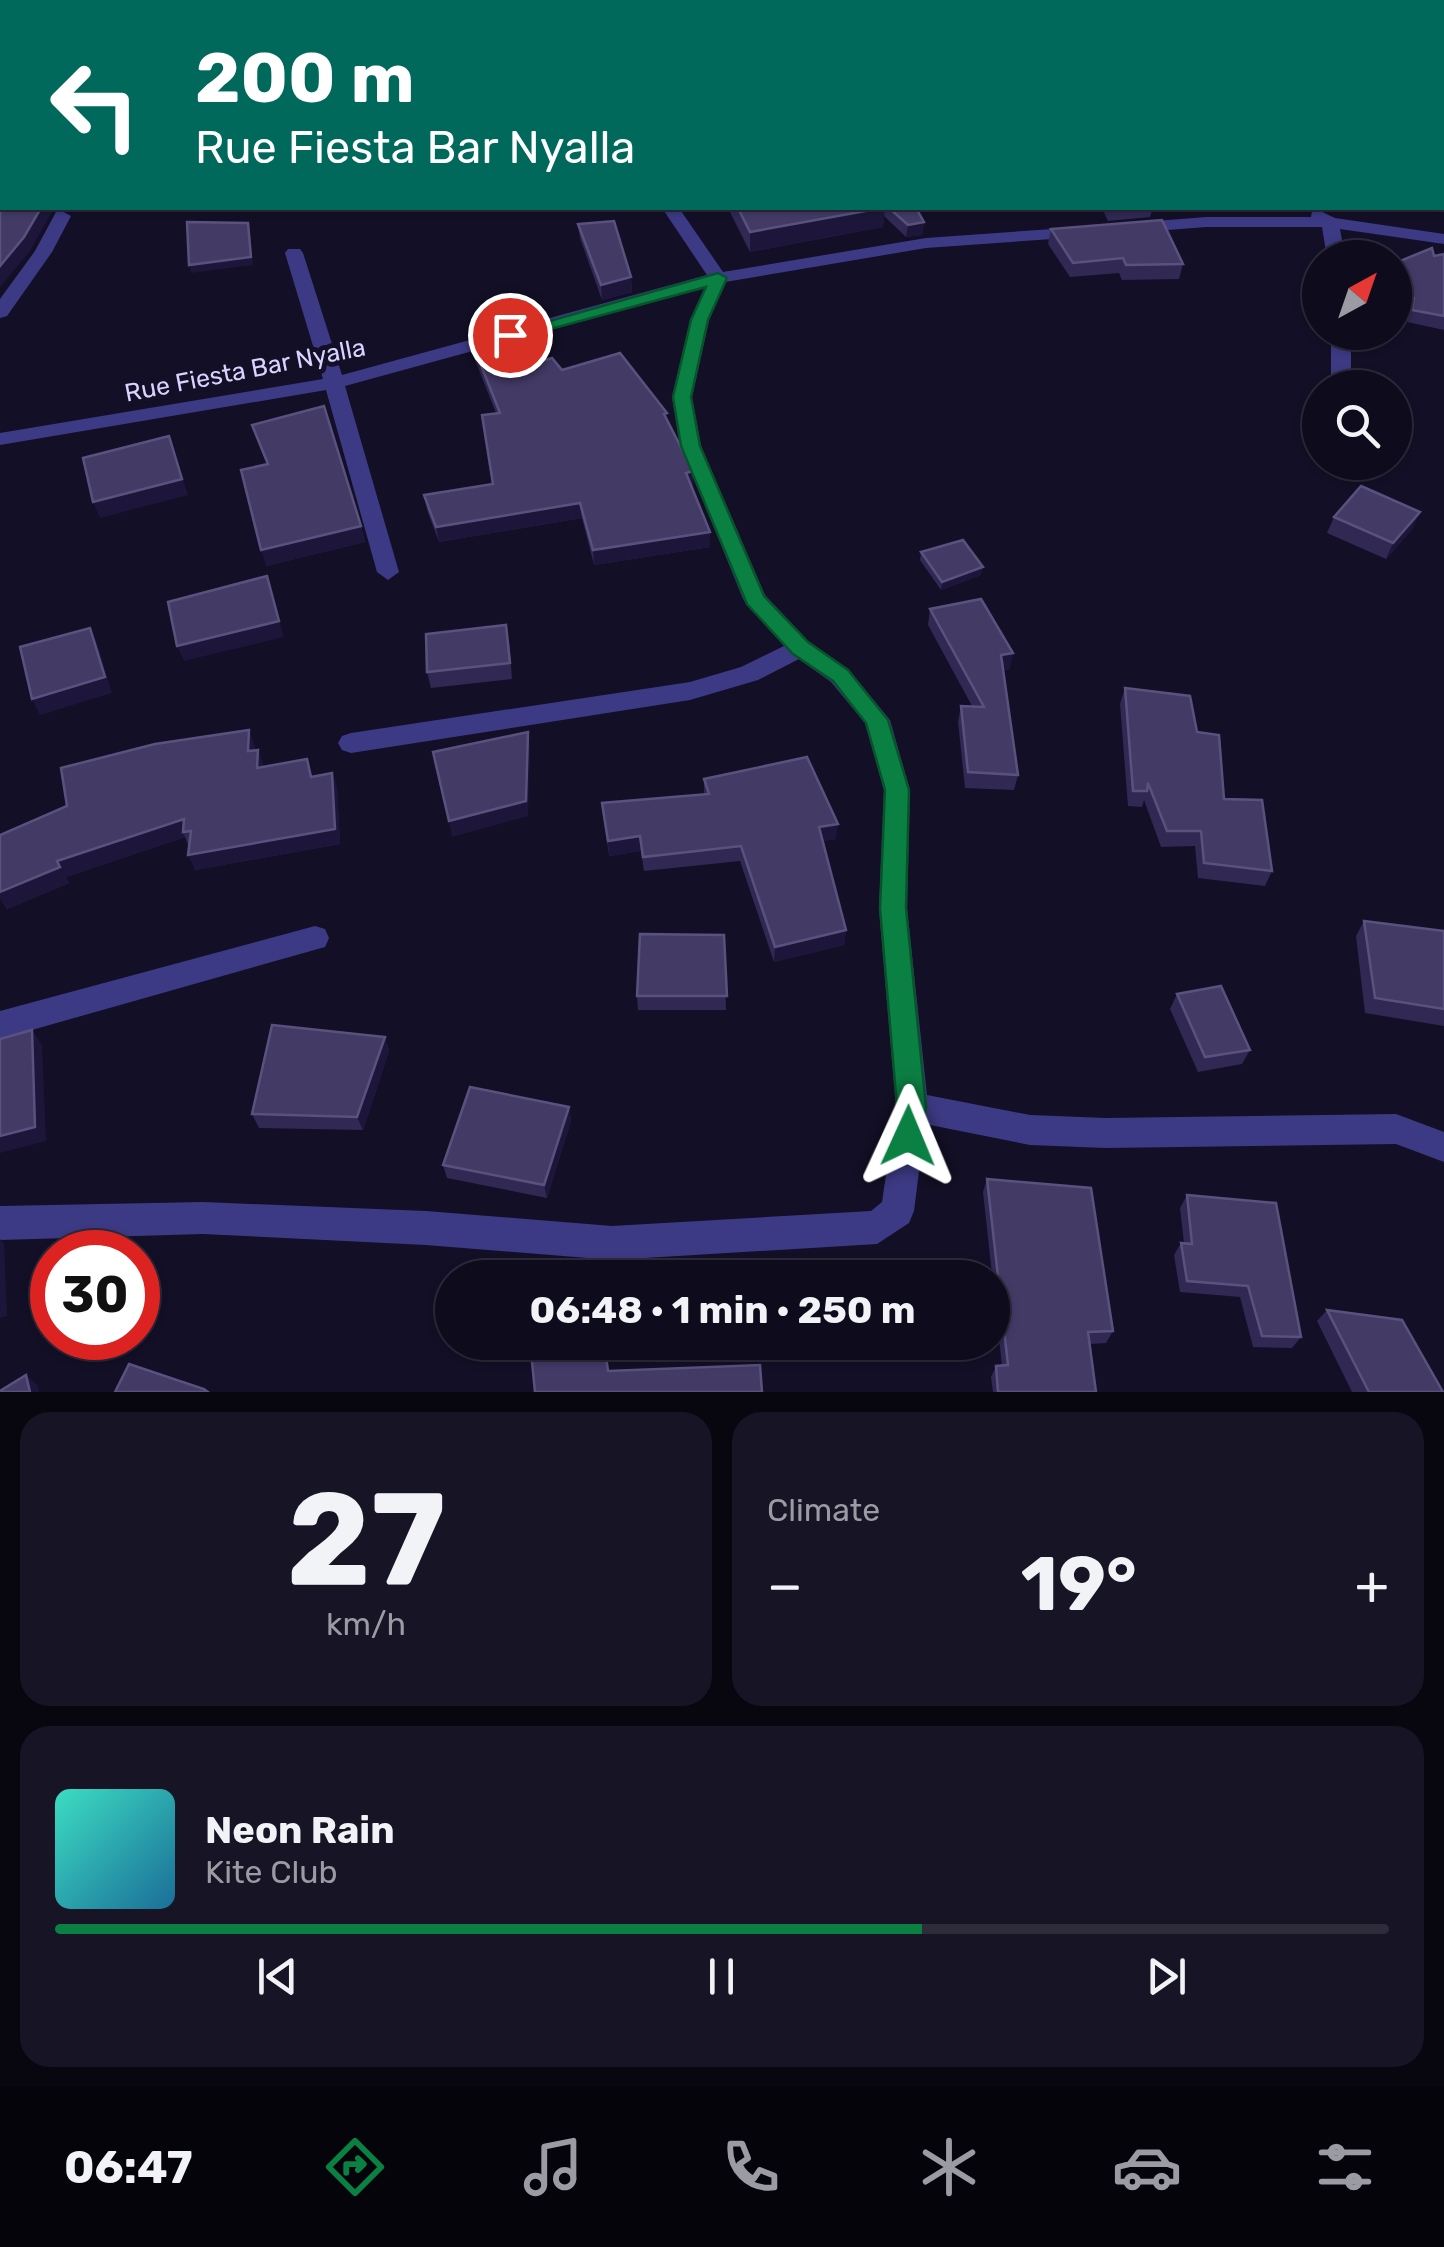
<!DOCTYPE html>
<html lang="en">
<head>
<meta charset="utf-8">
<style>
  :root { --surface:#0e0b1c; --page:#171425; --text:#f1f3f6; --muted:#9b9ba3; --line:#2e2b3b; --accent:#0b8043 }
  body { margin:0; font-family:Rubik,sans-serif; background:var(--page); color:var(--text); height:100vh; display:flex; flex-direction:column; font-size:38px; white-space:nowrap }
  * { box-sizing:border-box; margin:0 }
  p { font-size:32px; color:var(--muted) }
  .icon { flex:none; width:55px; height:55px; fill:none; stroke:currentColor; stroke-width:2; stroke-linecap:round; stroke-linejoin:round }
  .map { position:relative; height:1392px; overflow:hidden }
  .sheet { display:flex; flex-direction:column; gap:20px; padding:20px; background:#08060f; flex:1 }
  .sheet>* { flex:none }
  .top-card { position:absolute; left:0px; top:0px; width:1445px; height:210px; box-shadow:0 2px 8px #0004,0 0 0 2px var(--line); background:#00695c; color:#fff; overflow:hidden }
  .needle { width:65px; rotate:40deg }
  .controls { position:absolute; left:1302px; top:240px; display:grid; gap:20px }
  .controls a { display:grid; place-items:center; width:110px; height:110px; border-radius:50%; background:var(--surface); box-shadow:0 2px 8px #0004,0 0 0 2px var(--line); font-size:50px }
  .speed { position:absolute; left:30px; top:1230px; display:flex; gap:20px; font-size:50px; font-weight:700; text-align:center }
  .speed>* { display:grid; place-content:center; width:130px; height:130px; border-radius:50%; background:var(--surface); box-shadow:0 2px 8px #0004,0 0 0 2px var(--line); line-height:1 }
  .speed .limit { border:15px solid #d22; background:#fff; color:#111 }
  .pin { position:absolute; display:grid; place-items:center; width:85px; height:85px; color:#fff; margin:-42px; border:5px solid #fff; border-radius:50%; box-shadow:0 2px 10px #0007 }
  .me { position:absolute; width:110px; margin:-55px; rotate:1deg; stroke-linejoin:round; filter:drop-shadow(0 0 8px #0008) }
  .turn { display:flex; align-items:center; gap:35px; height:210px; padding:0 30px; font-size:45px }
  .turn .icon { width:130px; height:130px; stroke-width:2.5 }
  .turn b { display:block; font-size:70px; line-height:85px }
  .big { font-size:75px; font-weight:700; line-height:1.1 }
  .sheet .card { flex:1; display:flex; flex-direction:column; justify-content:center; gap:15px; min-width:0; padding:0 35px; border-radius:30px; background:var(--page) }
  .sheet .dial { align-items:center; gap:0 }
  .dial b { font-size:130px; line-height:1 }
  .song { display:flex; align-items:center; gap:30px }
  .cover { width:120px; height:120px; border-radius:15px; background:linear-gradient(135deg,hsl(170 70% 55%),hsl(200 70% 35%)) }
  .played { height:10px; border-radius:5px; background:linear-gradient(90deg,var(--accent) 65%,var(--line) 65%) }
  .keys { display:flex; justify-content:space-around; direction:ltr }
  .heat { display:flex; justify-content:space-between; align-items:center; font-size:55px; direction:ltr }
  .sheet .tiles { flex:1; display:grid; gap:20px; grid-template-columns:1fr 1fr }
  .card:last-child { grid-column:span 2 }
  .trip { position:absolute; left:435px; top:1260px; width:575px; height:100px; border-radius:50px; background:var(--surface); box-shadow:0 2px 8px #0004,0 0 0 2px var(--line); font-weight:700; line-height:100px; text-align:center }
  .dock { display:flex; height:160px; justify-content:space-around; align-items:center; background:#06040b; color:var(--muted) }
  .dock .icon { width:70px; height:70px }
  .dock .on { color:var(--accent) }
  .dock b { font-size:45px; color:var(--text) }
  .map>svg:first-child { display:block }
</style>
</head>
<body>
<div class="map">
<svg width="1444" height="1392" viewBox="0 0 1444 1392">
  <rect width="100%" height="100%" fill="#130f26"/>
  <g fill="none" stroke-linecap="round" stroke-linejoin="round">
    <g fill="#3d3a85" fill-rule="evenodd">
      <path d="M628 0H642L643 2H630Z"/>
      <path d="M1444 92V103H1442V93Z"/>
      <path d="M662 208H679L723 272 926 238 1081 227 1090 232 1081 237 926 248 725 282 709 320 692 397 701 446 765 595 809 642 849 670 890 720 910 790 907 908 927 1095 1030 1115 1106 1118 1396 1114 1444 1132V1162L1396 1144 1106 1148 1030 1145 925 1124 914 1211 909 1223 877 1244 612 1260 426 1245 203 1234 0 1240V1206L203 1202 426 1211 612 1226 871 1211 882 1202 896 1107 879 908 884 790 865 723 831 682 799 659 758 680 690 700 351 753 342 750 338 743 342 736 351 733 690 682 741 667 784 646 743 599 681 446 672 397 691 320 705 287 345 386 399 572 388 580 377 572 326 390 0 445V433L323 379 285 253 288 249H300L303 253 342 375 707 275Z"/>
      <path d="M1318 210 1335 218 1444 234V244L1340 229 1345 258H1327L1322 227H1206L1130 233 1121 228 1130 223 1206 217H1311L1312 211Z"/>
      <path d="M62 211 71 216 52 252 7 316 0 318V299L35 251 56 212Z"/>
      <rect x="1331" y="332" width="20" height="56"/>
      <path d="M315 926 325 929 329 938 325 947 0 1039V1011Z"/>
    </g>
  </g>
  <g fill="#312854">
    <path d="M728 208H916L924 222 922 235 906 237 884 216 883 227 750 252Z"/>
    <path d="M1102 208H1153L1150 217 1108 221Z"/>
    <path d="M578 224 631 277 632 292 602 300 580 238Z"/>
    <path d="M1051 229 1183 264 1179 279 1122 280 1119 273 1070 277 1048 244Z"/>
    <path d="M1444 254V330L1407 322 1409 310 1395 308V263Z"/>
    <path d="M471 340 518 369 562 370 667 422 710 532V547L594 565 582 518 439 542 427 510 424 495 493 484 496 413 473 355Z"/>
    <path d="M252 425 361 526 365 542 266 566 267 464Z"/>
    <path d="M1334 517 1413 528 1386 559 1327 533Z"/>
    <path d="M921 552 981 575 941 590 920 560Z"/>
    <path d="M930 609 1010 669 1003 670 1018 775 1014 790 965 788 958 722 961 706H972L928 625Z"/>
    <path d="M509 641 512 679 431 688 427 672Z"/>
    <path d="M1125 688 1197 732 1224 799 1272 871 1265 886 1198 878 1195 846 1161 847 1144 800 1142 807 1128 806 1120 704Z"/>
    <path d="M255 746V750L263 767 313 777 332 773 337 788 340 844 195 870 189 847 185 837 66 877 69 883 7 909 0 898V892Z"/>
    <path d="M704 779 836 839 823 841 846 930 844 945 774 962 740 861 644 871 641 851 609 856 602 803 704 794Z"/>
    <path d="M1364 921 1444 931V1026L1365 1013 1356 936Z"/>
    <path d="M724 935 726 1010H638L637 996Z"/>
    <path d="M1177 994 1250 1050 1242 1064 1198 1072 1170 1009Z"/>
    <path d="M385 1037 389 1051 363 1130 259 1128 252 1114Z"/>
    <path d="M569 1107 571 1121 547 1198 447 1178 443 1165Z"/>
    <path d="M987 1179 1113 1331 1106 1343 1090 1344 1096 1392H993L991 1377 996 1366H1002L983 1192Z"/>
    <path d="M1187 1195 1301 1337 1292 1348 1253 1347 1240 1297 1180 1292 1174 1255 1181 1243H1184L1180 1208Z"/>
    <path d="M1327 1310 1443 1392H1352L1317 1321Z"/>
  </g>
  <g fill="#1d163a">
    <path d="M41 208H66L53 210 30 251 0 287V266Z"/>
    <path d="M885 208 883 227 750 252V232Z"/>
    <path d="M924 222 922 235 906 237 908 225Z"/>
    <path d="M248 223 253 265 191 273 189 265Z"/>
    <path d="M631 277 632 292 602 300 601 285Z"/>
    <path d="M169 436 188 495 100 518 93 502Z"/>
    <path d="M693 471V486L687 487 686 473Z"/>
    <path d="M580 503 582 518 439 542 436 527Z"/>
    <path d="M1420 512 1413 528 1386 559 1393 543Z"/>
    <path d="M361 526 365 542 266 566 261 550Z"/>
    <path d="M710 532V547L594 565 593 550Z"/>
    <path d="M983 567 981 575 941 590 942 582Z"/>
    <path d="M267 576 284 637 184 661 177 646Z"/>
    <path d="M90 628 97 643 112 693 40 715 32 699Z"/>
    <path d="M1013 653 1010 669 998 671 1001 655Z"/>
    <path d="M249 730 255 746 254 767 248 751Z"/>
    <path d="M528 732 530 748 528 816 452 837 449 821Z"/>
    <path d="M258 750 264 766 262 784 257 768Z"/>
    <path d="M332 773 337 788 340 844 195 870 188 855Z"/>
    <path d="M184 819 183 832 185 837 66 877 69 883 7 909 0 898V892L57 861Z"/>
    <path d="M838 824 836 839 818 842 819 827Z"/>
    <path d="M640 836 641 851 609 856 608 841Z"/>
    <path d="M846 930 844 945 774 962 775 947Z"/>
    <path d="M32 1030 42 1045 46 1141 0 1153V1136Z"/>
    <path d="M385 1037 389 1051 363 1130 357 1117Z"/>
    <path d="M569 1107 571 1121 547 1198 544 1185Z"/>
    <path d="M0 1239 4 1244 7 1316 0 1318Z"/>
    <path d="M26 1375 38 1386 39 1392H30Z"/>
  </g>
  <g fill="#433a66" stroke="#5a527e" stroke-width="2.5">
    <path d="M0 0H173L170 2H2V35L0 34Z"/>
    <path d="M429 0H483L484 2H427Z"/>
    <path d="M778 0H857L869 2H776Z"/>
    <path d="M2 138V208H41L24 237 0 266V139Z"/>
    <path d="M738 208H882L750 232Z"/>
    <path d="M889 208H916L924 222 908 225Z"/>
    <path d="M1162 220 1183 264 1126 265 1123 258 1073 263 1051 229Z"/>
    <path d="M614 221 631 277 601 285 578 224Z"/>
    <path d="M187 222 248 223 251 257 189 265Z"/>
    <path d="M1432 248 1434 256 1444 254V316L1412 310 1414 298 1395 294V263Z"/>
    <path d="M493 334 518 369 552 358 562 370 620 353 667 413 664 414 693 471 686 473 710 532 593 550 580 503 436 527 424 495 493 484 482 415 500 413 471 340Z"/>
    <path d="M324 406 361 526 261 550 241 470 268 464 252 425Z"/>
    <path d="M169 436 182 479 93 502 83 458Z"/>
    <path d="M1361 486 1420 512 1393 543 1334 517Z"/>
    <path d="M963 540 983 567 942 582 921 552Z"/>
    <path d="M267 576 279 621 177 646 168 602Z"/>
    <path d="M981 599 1013 653 1001 655 1018 775 968 772 961 706 984 707 930 609Z"/>
    <path d="M506 625 510 663 427 672 426 634Z"/>
    <path d="M90 628 105 677 32 699 20 647Z"/>
    <path d="M1125 688 1190 696 1197 732 1219 735 1224 799 1262 800 1272 871 1204 863 1201 831H1167L1148 783 1147 791H1133Z"/>
    <path d="M249 730 248 751 258 750 257 768 307 759 311 777 332 773 335 829 188 855 191 831 183 832 184 819 57 861 60 867 0 892V835L67 806 61 768 155 744Z"/>
    <path d="M528 732 526 801 449 821 433 752Z"/>
    <path d="M807 757 838 824 819 827 846 930 775 947 741 846 643 857 640 836 608 841 602 803 709 794 704 779Z"/>
    <path d="M1364 921 1444 931V1009L1375 998Z"/>
    <path d="M640 934 724 935 727 996H637Z"/>
    <path d="M1221 986 1250 1050 1205 1057 1177 994Z"/>
    <path d="M272 1025 385 1037 357 1117 252 1114Z"/>
    <path d="M32 1030 35 1127 0 1136V1039Z"/>
    <path d="M470 1087 569 1107 544 1185 443 1165Z"/>
    <path d="M987 1179 1091 1188 1113 1331 1088 1332 1096 1392H998L996 1366 1008 1365Z"/>
    <path d="M1187 1195 1276 1203 1301 1337 1262 1336 1248 1286 1187 1281 1181 1243 1192 1244Z"/>
    <path d="M1327 1310 1402 1320 1443 1392H1369Z"/>
    <path d="M530 1342H604L608 1371 760 1365 762 1392H535Z"/>
    <path d="M129 1364 204 1389 208 1392H115Z"/>
    <path d="M26 1375 30 1392H0V1391Z"/>
  </g>
  <path fill="#0b8043" stroke="#07532c" stroke-width="2.5" d="M718 273 727 278 708 320 691 397 700 446 764 596 808 642 848 670 888 720 909 790 906 908 926 1107 919 1146 908 1150 898 1146 894 1136 897 1107 880 908 885 790 866 723 833 681 793 654 747 604 681 446 673 397 691 320 706 287 510 340 501 335Z"/>
  <g text-anchor="middle" dominant-baseline="central" stroke-width="10" stroke-linejoin="round" paint-order="stroke">
    <g font-size="25" fill="#d9d4ff" stroke="#130f26">
      <text transform="translate(245 370) rotate(-11)">Rue Fiesta Bar Nyalla</text>
    </g>
  </g>
</svg>
<div class="controls">
<a><svg class="needle" viewBox="-14 -14 28 28"><path d="M0-13l5 13h-10z" fill="#e53935"/><path d="M0 13l5-13h-10z" fill="#9b9ba3"/></svg></a>
<a><svg class="icon" aria-label="search" viewBox="0 0 24 24"><circle cx="10" cy="10" r="6"/><path d="M15 15l6 6"/></svg></a>
</div>
<div class="speed"><div class="limit">30</div></div>
<div class="pin" style="left:510px;top:335px;background:#d93025"><svg class="icon" aria-label="arrive" viewBox="0 0 24 24"><path d="M6 21V4h12l-3 4 3 4H6"/></svg></div>
<svg class="me" style="left:908px;top:1136px" viewBox="-20 -20 40 40"><path d="M0-17L14 15 0 8-14 15z" fill="#0b8043" stroke="#fff" stroke-width="4"/></svg>
<div class="trip">06:48 · 1 min · 250 m</div>
<div class="top-card">
<div class="turn"><svg class="icon" aria-label="left" viewBox="0 0 24 24"><path d="M17 20v-9H6M10 6l-5 5 5 5"/></svg><div><b>200 m</b>Rue Fiesta Bar Nyalla</div></div>
</div>
</div>
<section class="sheet">
<div class="tiles">
<div class="card dial"><b>27</b><p>km/h</p></div>
<div class="card"><p>Climate</p>
<div class="heat"><a>−</a><b class="big">19°</b><a>+</a></div>
</div>
<div class="card">
<div class="song"><i class="cover"></i><div><b>Neon Rain</b><p>Kite Club</p></div></div>
<div class="played"></div>
<div class="keys"><svg class="icon" aria-label="previous" viewBox="0 0 24 24"><path d="M18 5L8 12l10 7zM5 5v14"/></svg><svg class="icon" aria-label="pause" viewBox="0 0 24 24"><path d="M8 5v14M16 5v14"/></svg><svg class="icon" aria-label="next" viewBox="0 0 24 24"><path d="M6 5l10 7-10 7zM19 5v14"/></svg></div>
</div>
</div>
</section>
<nav class="dock">
<b>06:47</b>
<svg class="icon on" aria-label="directions" viewBox="0 0 24 24"><path d="M12 3l9 9-9 9-9-9zM9 14v-3h6M13 9l2 2-2 2"/></svg>
<svg class="icon" aria-label="music" viewBox="0 0 24 24"><path d="M9 18V5l10-2v13"/><circle cx="6" cy="18" r="3"/><circle cx="16" cy="16" r="3"/></svg>
<svg class="icon" aria-label="phone" viewBox="0 0 24 24"><path d="M5 4h4l2 5-3 2q2 4 5 5l2-3 5 2v4C11 20 4 13 5 4z"/></svg>
<svg class="icon" aria-label="climate" viewBox="0 0 24 24"><path d="M12 3v18M4 7l16 10M4 17L20 7"/></svg>
<svg class="icon" aria-label="car" viewBox="0 0 24 24"><path d="M5 17H2v-5l4-1 3-4h7l3 4 3 1v5h-3M9 17h6M6 11h13"/><circle cx="7" cy="17" r="2"/><circle cx="17" cy="17" r="2"/></svg>
<svg class="icon" aria-label="filters" viewBox="0 0 24 24"><path d="M4 7h16M4 17h16"/><circle cx="9" cy="7" r="2"/><circle cx="15" cy="17" r="2"/></svg>
</nav>
</body>
</html>
